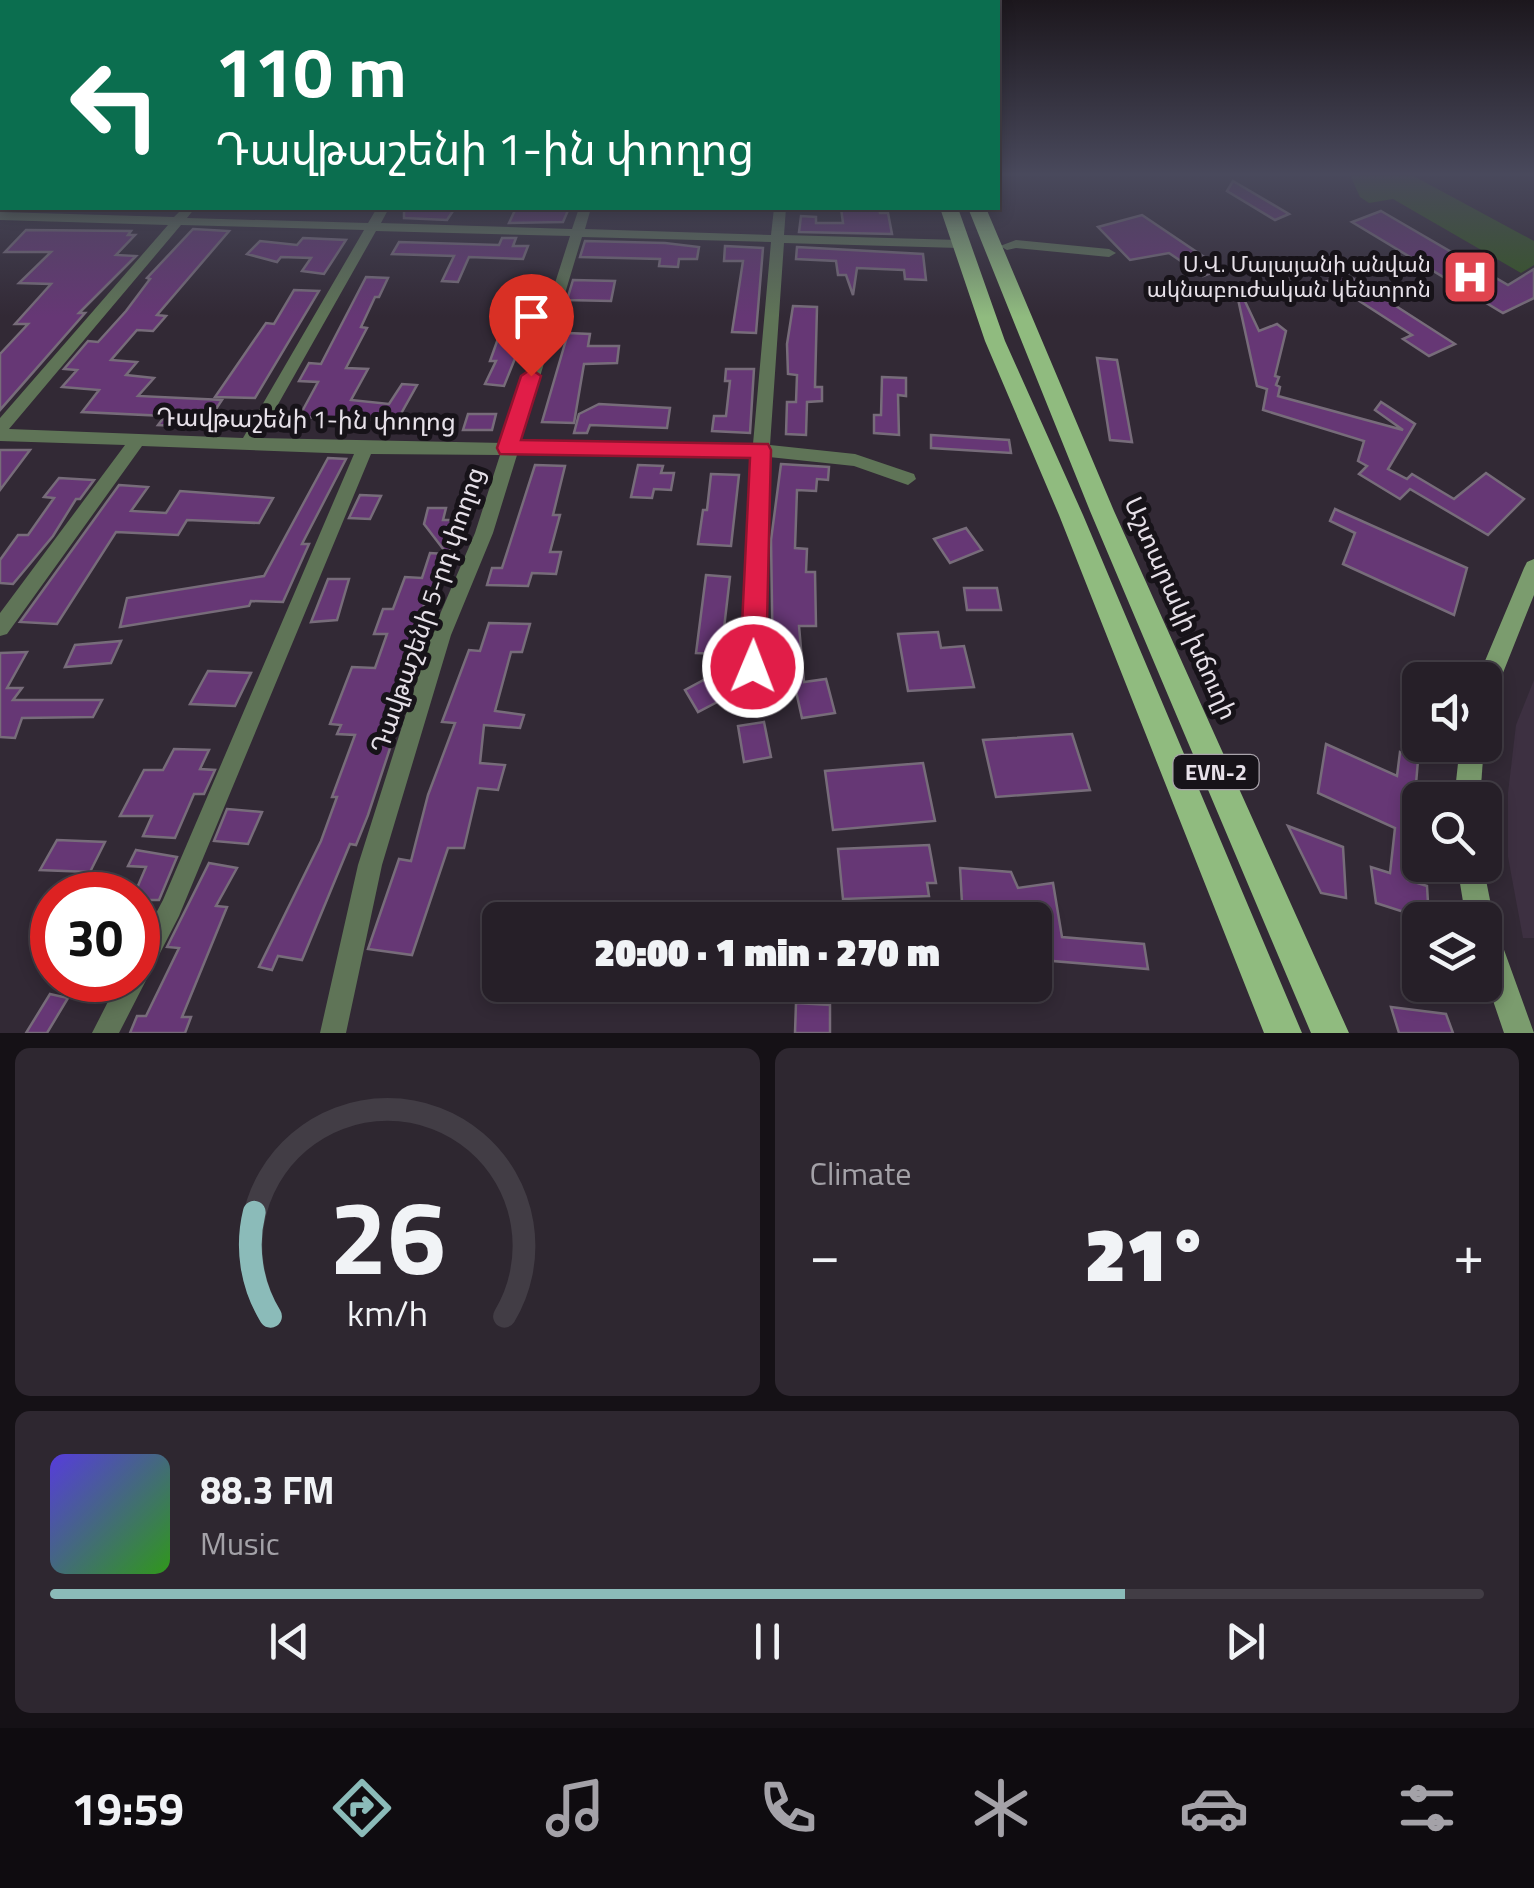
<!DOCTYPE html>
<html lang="en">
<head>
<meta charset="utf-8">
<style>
  :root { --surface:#261f28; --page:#2e2730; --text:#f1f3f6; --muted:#a4a2a8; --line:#423d45; --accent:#8bbbb9 }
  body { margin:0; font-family:"Titillium Web","Noto Sans Armenian",sans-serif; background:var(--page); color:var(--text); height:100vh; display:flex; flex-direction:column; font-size:38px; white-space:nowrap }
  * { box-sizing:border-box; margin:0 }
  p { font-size:32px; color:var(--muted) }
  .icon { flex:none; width:55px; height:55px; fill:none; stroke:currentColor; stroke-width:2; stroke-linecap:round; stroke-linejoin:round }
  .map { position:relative; height:1033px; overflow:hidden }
  .drawer { display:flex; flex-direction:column; gap:15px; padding:15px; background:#151116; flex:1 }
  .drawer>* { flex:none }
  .guide { position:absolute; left:0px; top:0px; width:1000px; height:210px; box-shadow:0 5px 15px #0003,0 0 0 2px var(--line); background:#0b6e4f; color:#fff; overflow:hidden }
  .fabs { position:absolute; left:1402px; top:662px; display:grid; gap:20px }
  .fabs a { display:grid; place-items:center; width:100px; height:100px; border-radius:15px; background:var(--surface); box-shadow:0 5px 15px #0003,0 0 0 2px var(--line); font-size:50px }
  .speed { position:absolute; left:30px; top:872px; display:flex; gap:20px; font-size:50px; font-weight:700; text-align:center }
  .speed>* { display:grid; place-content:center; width:130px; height:130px; border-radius:50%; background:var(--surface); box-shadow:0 5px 15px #0003,0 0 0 2px var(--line); line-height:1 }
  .speed .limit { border:15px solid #d22; background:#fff; color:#111 }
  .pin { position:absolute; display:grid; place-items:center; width:85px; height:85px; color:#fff; margin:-102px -42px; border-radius:50% 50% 50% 0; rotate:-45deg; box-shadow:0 0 10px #0007 }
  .pin .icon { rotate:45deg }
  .me { position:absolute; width:110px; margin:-55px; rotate:1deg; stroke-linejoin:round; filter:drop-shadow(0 0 8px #0008) }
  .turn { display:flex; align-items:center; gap:35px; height:210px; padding:0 50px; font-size:45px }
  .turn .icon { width:130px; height:130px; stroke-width:2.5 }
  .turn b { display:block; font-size:70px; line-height:85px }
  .big { font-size:75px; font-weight:800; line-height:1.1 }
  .drawer .widget { flex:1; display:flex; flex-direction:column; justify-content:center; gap:15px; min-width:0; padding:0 35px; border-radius:15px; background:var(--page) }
  .drawer .dial { align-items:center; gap:0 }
  .dial svg { height:260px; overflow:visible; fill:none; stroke:var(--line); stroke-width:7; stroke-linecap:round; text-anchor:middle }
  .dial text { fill:var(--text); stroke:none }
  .song { display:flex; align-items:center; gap:30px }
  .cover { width:120px; height:120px; border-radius:15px; background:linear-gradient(135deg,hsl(250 70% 55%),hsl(110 70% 35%)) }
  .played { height:10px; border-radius:5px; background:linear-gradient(90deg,var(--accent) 75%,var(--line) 75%) }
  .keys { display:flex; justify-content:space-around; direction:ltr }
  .heat { display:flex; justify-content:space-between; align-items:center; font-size:55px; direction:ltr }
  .drawer .tiles { flex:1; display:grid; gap:15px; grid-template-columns:1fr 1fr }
  .widget:last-child { grid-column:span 2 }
  .trip { position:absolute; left:482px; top:902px; width:570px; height:100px; border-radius:15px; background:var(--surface); box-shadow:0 5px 15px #0003,0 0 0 2px var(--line); font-weight:800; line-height:100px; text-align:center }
  .menu { display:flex; height:160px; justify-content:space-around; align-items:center; background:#0f0c10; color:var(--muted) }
  .menu .icon { width:70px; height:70px }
  .menu .active { color:var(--accent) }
  .menu b { font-size:45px; color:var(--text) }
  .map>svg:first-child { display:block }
</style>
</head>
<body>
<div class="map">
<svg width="1534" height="1033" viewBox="0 0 1534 1033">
  <rect width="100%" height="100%" fill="#322935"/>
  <path fill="#3d3041" d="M1534 680V938H1523L1508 857V793L1516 725Z"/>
  <path fill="#355722" d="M1349 173H1408L1534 241V265L1521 273 1393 199 1369 203 1360 197Z"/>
  <g fill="#663775" stroke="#776c7a" stroke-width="2.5">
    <path d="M1233 181 1289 214 1275 220 1227 191Z"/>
    <path d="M404 208H455L447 220 404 218Z"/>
    <path d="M516 208H569L563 222 509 223Z"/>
    <path d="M841 208H879L880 213H888L892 234 799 232 801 216 816 217V223H843Z"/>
    <path d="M1381 211 1508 285 1534 269V298L1503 313 1352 222Z"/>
    <path d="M1142 215 1222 269 1203 276 1169 253 1130 260 1098 227Z"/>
    <path d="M193 229 229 231 157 315 166 316 153 331 137 330 111 360 137 362 126 375 154 378 138 396 222 400 204 427 158 425 165 416 82 412 99 390 62 387 77 370 64 369 88 341 98 342 126 311 150 279 147 278Z"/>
    <path d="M26 230 131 231 128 235H135L116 255 136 256 79 313H85L0 410V354L28 324H15L51 284 19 283 51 252H5Z"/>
    <path d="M303 238 346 240 324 274 302 271 311 258 281 257 277 262 247 254 260 241 297 245Z"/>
    <path d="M502 238H516L513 246H528L523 259 469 257 458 282 442 281 454 256 392 254 399 242 499 245Z"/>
    <path d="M585 241 665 243 699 247 697 259H679L678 267 659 266 660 259 580 257Z"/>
    <path d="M725 246 763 248 756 333 732 332 743 261H724Z"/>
    <path d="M797 247 923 254 926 280 905 279 904 270 857 268 853 295 846 275H838L836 261 796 259Z"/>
    <path d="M1346 274 1455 344 1429 356 1403 339 1412 335 1350 295 1342 298 1320 284Z"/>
    <path d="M366 277 388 278 379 297H375L361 327 367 328 346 368 368 369 351 400 389 404 402 384 417 385 393 428 376 426 380 420 299 417 318 382 299 381 309 363 321 364Z"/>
    <path d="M573 280 615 281 611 301 567 300Z"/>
    <path d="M294 290 319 291 255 398 215 397 266 323 274 324Z"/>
    <path d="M1243 297 1259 331 1277 324 1286 331 1275 376 1279 377 1276 385 1280 387 1278 396 1403 430 1375 410 1381 402 1415 424 1388 469 1407 479 1412 474 1454 499 1486 473 1524 499 1488 535 1410 489 1400 499 1359 474 1367 466 1358 461 1364 441 1263 410 1267 389 1257 386 1238 299Z"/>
    <path d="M516 303H533L518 351 504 386 485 384 496 361H490L504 322H497L503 307 515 308Z"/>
    <path d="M793 306 817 307 815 387H822V401L807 402 806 435 786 434 787 402H796L797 375 788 374 787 344Z"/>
    <path d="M568 333 590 334 588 346H619L617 363 584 364 574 423 542 422Z"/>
    <path d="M1097 358 1117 360 1132 442 1110 440Z"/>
    <path d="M726 369H754L750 433 712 431 714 416H726L730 381H725Z"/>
    <path d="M882 377 906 378V396L898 395 899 435 874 433V415H881Z"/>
    <path d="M599 404 670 408 667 428 590 425 587 433H574L579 414Z"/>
    <path d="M468 414H496L492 430H463Z"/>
    <path d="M931 435 1009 440 1011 453 931 448Z"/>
    <path d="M0 450H30L0 490Z"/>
    <path d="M328 458 346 459 302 544H309L283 602 251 601 249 606 120 627 127 598 264 576Z"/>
    <path d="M781 464 829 467 828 480 817 479 816 491 797 490 795 548 807 549 806 572H815L816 626H799L804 682 826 679 835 713 802 718 791 669 773 671 771 540Z"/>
    <path d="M535 465 565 466 553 515H560L550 552H561L556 574 532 573 528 586 487 585 492 568H502Z"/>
    <path d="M638 465 663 466 661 473H674L671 490 654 489 652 498 631 497Z"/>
    <path d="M711 474 739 475 731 546 698 544 703 510H707Z"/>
    <path d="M59 478 94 480 80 499H76L53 536 13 584 0 583V560L18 535H28L54 498 44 497Z"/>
    <path d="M119 485 148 487 131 511 166 513 180 491 273 498 259 523 187 520 178 535 116 532 57 624 20 622Z"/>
    <path d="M360 495 381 496 370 519 349 518Z"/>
    <path d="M428 508H446L443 520H459L449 554H453L436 603 425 602 414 635 427 636 368 815 356 845 350 844 302 960 278 956 272 970 259 967 321 841 337 797H332L355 735 337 734 341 725 330 724 352 667 375 668 387 634H374L383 609H393L405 577 422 578 430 553 447 554 424 524Z"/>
    <path d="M1335 509 1467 568 1454 615 1343 564 1355 533 1330 521Z"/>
    <path d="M966 528 982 550 950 563 934 539Z"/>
    <path d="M706 575 730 577 721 654 696 653Z"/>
    <path d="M328 579H349L337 620 311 622Z"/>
    <path d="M964 588H997L1001 610H967Z"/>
    <path d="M489 623 530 624 522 652H511L495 711 524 715 520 728 484 725 480 763 505 765 498 790 478 788 464 848H448L412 955 368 949 399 859 411 861 428 795 455 723 442 722 469 650 480 651Z"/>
    <path d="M938 632 941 648 964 646 974 687 908 691 898 634Z"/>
    <path d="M121 641 111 663 65 667 75 645Z"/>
    <path d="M27 652 7 688H22L13 700H102L93 717 22 718 15 738 0 737V653Z"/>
    <path d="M726 668 740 690 698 712 685 690Z"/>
    <path d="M208 671 251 673 235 706 190 704Z"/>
    <path d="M764 722 771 757 744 762 738 726Z"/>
    <path d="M1072 734 1090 790 996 797 983 740Z"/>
    <path d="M1326 744 1397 776 1400 752 1418 760 1408 880 1427 886 1429 920 1376 903 1371 867 1390 873 1395 828 1318 793Z"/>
    <path d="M174 749 209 750 200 769 215 770 204 794H194L175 838 143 836 152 816H120L144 770H163Z"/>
    <path d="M923 763 935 821 833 830 825 771Z"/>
    <path d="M227 809 262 812 248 844 214 841Z"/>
    <path d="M1288 826 1343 847 1346 898 1321 893Z"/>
    <path d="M57 840 105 842 90 872 40 870Z"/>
    <path d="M929 845 936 883H927L929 896 843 899 838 849Z"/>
    <path d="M136 850 177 857 159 900H138L134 895 146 867 128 866Z"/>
    <path d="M209 863 237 868 216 906 227 907 182 1017H191L185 1033H130L137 1016H146L179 948 167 947Z"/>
    <path d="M960 868 1011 872 1018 888 1053 883 1062 937 1144 944 1148 969 1041 960 1035 920H963Z"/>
    <path d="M50 994 68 998 47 1033H26Z"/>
    <path d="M796 1003 830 1005V1033H795Z"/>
    <path d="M1391 1007 1446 1014 1453 1033H1399Z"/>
  </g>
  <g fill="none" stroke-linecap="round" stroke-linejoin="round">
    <g fill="#5f7457" fill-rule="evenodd">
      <path d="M2 195V205L0 206V196Z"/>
      <path d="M183 208H195L187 218 368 223 377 208H389L381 223 572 229 579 208H591L585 229 771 235 774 208H786L784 235 959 240 966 244 959 248 784 243 770 445 855 454 914 474 916 479 908 485 854 466 769 457 763 667 760 673 753 676 746 673 743 667 753 456 517 455 493 533 451 635 382 865 346 1033H320L358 865 431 635 475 533 500 455 371 454 179 916 119 1033H92L119 980H138V947L163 900 354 454 142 446 7 634 0 636V613L125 445 0 441V418L168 225 0 220V212L174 217ZM181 225 364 230 243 438 9 429ZM376 231 570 236 504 443 259 438ZM582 237 771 242 753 444 520 443Z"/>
      <path d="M1016 240 1109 249 1116 253 1109 257 1016 248 1007 250 1000 246Z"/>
    </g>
    <g fill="#7b9c6e" fill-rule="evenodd">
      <path d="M1534 559V595L1493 698 1485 701V680H1477L1524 568 1527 562Z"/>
      <path d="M1460 745H1484L1480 800H1454Z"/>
      <path d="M1457 865H1483L1494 920 1492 925 1499 936 1534 1033H1504L1485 977V920H1466Z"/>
    </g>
    <g fill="#90bb7f" fill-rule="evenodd">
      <path d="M940 208H958L1005 341 1083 515 1302 1033H1264L1059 515 985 341Z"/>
      <path d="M968 208H986L1114 511 1349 1033H1311L1090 511Z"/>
    </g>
  </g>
  <linearGradient id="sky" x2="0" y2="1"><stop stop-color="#1c171d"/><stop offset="0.55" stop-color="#49495c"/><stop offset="1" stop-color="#49495c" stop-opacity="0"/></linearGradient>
  <rect width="1534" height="317" fill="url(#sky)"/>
  <path fill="#e11d48" stroke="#92132f" stroke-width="2.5" d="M531 369 541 376 521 440 768 444 771 450 766 667 762 675 753 679 744 675 740 667 750 458 500 454 497 448 521 376Z"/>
  <defs>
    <g id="hospital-square" transform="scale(2.875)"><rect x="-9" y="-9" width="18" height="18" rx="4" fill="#e0444e" stroke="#171319"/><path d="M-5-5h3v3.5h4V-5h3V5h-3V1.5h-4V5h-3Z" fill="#fff"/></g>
  </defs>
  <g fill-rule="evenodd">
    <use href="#hospital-square" x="1470" y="277"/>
  </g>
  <g text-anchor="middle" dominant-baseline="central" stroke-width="10" stroke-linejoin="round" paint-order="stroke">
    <g font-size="22" fill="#e7e1e9" stroke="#171319" text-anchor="end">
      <text x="1431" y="264">Ս.Վ. Մալայանի անվան<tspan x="1431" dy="25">ակնաբուժական կենտրոն</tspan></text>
    </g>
    <rect fill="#171319" stroke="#a9a3ab" stroke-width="2.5" x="1173.5" y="755" width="85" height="34" rx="8"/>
    <g font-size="22" font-weight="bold" fill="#e7e1e9">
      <text x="1216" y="772">EVN-2</text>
    </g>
    <g font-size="25" fill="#e7e1e9" stroke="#171319">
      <text transform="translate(306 419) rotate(1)">Դավթաշենի 1-ին փողոց</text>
      <text transform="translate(1181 608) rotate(66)">Աշտարակի խճուղի</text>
      <text transform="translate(427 610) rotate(-71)">Դավթաշենի 5-րդ փողոց</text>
    </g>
  </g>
</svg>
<div class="fabs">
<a><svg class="icon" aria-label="sound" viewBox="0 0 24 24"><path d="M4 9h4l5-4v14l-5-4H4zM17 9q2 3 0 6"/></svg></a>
<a><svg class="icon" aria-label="search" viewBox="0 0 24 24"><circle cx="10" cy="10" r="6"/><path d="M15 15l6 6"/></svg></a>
<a><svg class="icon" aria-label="layers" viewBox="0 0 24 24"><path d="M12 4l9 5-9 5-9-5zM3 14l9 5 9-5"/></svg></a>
</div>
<div class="speed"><div class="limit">30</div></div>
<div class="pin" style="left:531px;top:376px;background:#d93025"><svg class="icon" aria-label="arrive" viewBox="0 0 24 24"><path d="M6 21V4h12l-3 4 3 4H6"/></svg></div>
<svg class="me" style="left:753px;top:667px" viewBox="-20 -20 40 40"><circle r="17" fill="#e11d48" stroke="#fff" stroke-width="3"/><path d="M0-11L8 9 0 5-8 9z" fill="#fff"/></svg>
<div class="trip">20:00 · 1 min · 270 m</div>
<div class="guide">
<div class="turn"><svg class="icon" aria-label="left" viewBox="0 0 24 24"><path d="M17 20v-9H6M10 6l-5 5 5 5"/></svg><div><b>110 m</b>Դավթաշենի 1-ին փողոց</div></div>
</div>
</div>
<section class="drawer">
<div class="tiles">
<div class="widget dial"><svg viewBox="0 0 100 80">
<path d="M14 69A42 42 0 1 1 86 69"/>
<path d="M14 69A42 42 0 0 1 9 37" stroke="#8bbbb9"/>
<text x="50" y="56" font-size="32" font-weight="700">26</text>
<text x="50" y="72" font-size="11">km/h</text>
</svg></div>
<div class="widget"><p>Climate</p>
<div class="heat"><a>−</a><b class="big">21°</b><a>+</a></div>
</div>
<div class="widget">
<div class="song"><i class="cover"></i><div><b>88.3 FM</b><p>Music</p></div></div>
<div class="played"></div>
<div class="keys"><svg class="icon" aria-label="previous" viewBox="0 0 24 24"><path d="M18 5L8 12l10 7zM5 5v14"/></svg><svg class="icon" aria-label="pause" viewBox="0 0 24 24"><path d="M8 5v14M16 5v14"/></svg><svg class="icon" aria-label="next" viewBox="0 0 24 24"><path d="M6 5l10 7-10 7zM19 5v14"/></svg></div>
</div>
</div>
</section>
<nav class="menu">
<b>19:59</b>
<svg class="icon active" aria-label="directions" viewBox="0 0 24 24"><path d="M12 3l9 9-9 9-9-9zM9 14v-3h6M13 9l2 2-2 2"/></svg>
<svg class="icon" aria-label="music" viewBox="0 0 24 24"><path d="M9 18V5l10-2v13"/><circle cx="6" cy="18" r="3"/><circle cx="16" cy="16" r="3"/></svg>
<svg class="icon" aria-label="phone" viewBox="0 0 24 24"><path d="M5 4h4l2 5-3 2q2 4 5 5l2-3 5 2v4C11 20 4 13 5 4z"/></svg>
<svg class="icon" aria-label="climate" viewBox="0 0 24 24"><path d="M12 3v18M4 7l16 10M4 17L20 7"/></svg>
<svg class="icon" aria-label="car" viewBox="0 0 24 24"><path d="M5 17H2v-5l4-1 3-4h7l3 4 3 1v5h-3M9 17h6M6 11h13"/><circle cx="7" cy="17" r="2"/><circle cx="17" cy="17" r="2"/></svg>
<svg class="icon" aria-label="filters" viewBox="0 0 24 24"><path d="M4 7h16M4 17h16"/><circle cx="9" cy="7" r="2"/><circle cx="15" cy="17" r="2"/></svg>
</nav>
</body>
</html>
